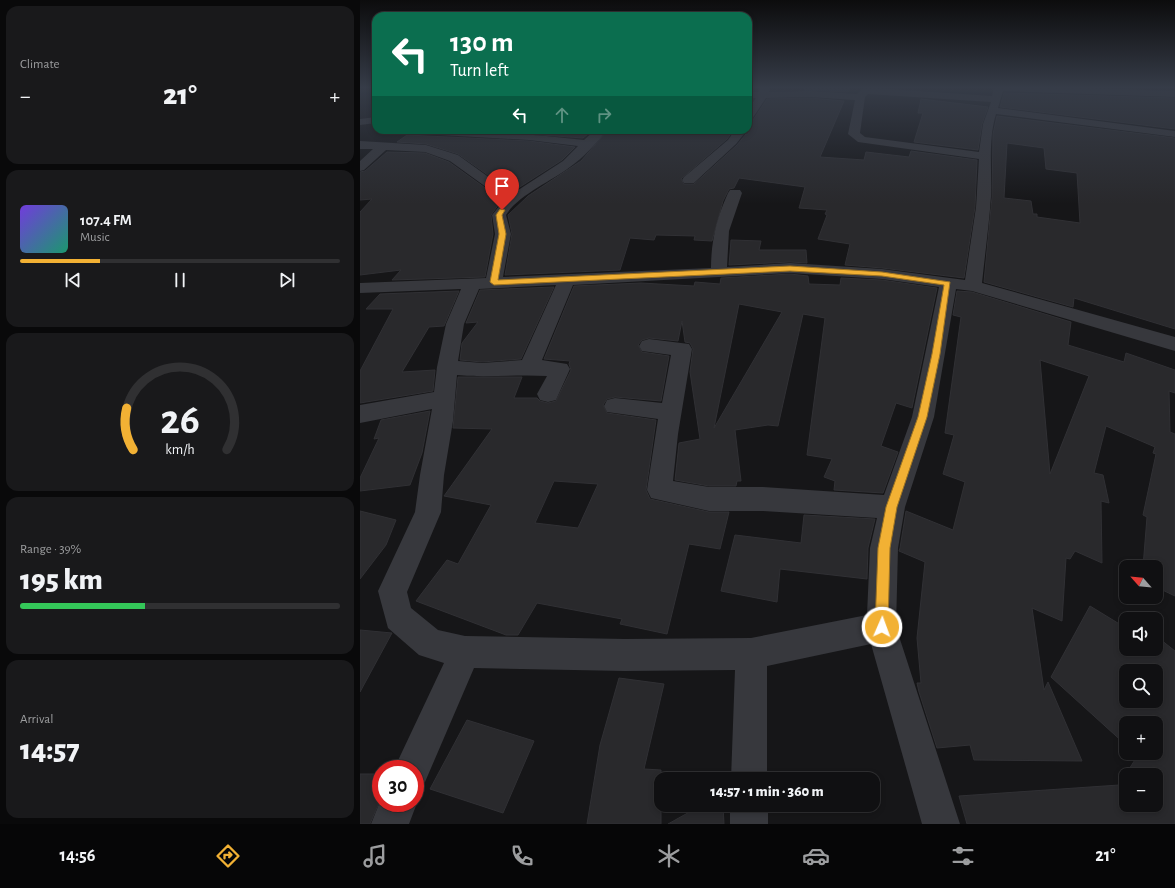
<!DOCTYPE html>
<html lang="en">
<head>
<meta charset="utf-8">
<style>
  :root { --surface:#101012; --page:#19191b; --text:#f1f3f6; --muted:#9c9d9f; --line:#303032; --accent:#f2b134 }
  body { margin:0; font-family:"Alegreya Sans",sans-serif; background:var(--page); color:var(--text); height:100vh; display:flex; flex-direction:column; font-size:15px; white-space:nowrap }
  * { box-sizing:border-box; margin:0 }
  p { font-size:13px; color:var(--muted) }
  .icon { flex:none; width:22px; height:22px; fill:none; stroke:currentColor; stroke-width:2; stroke-linecap:round; stroke-linejoin:round }
  .map { position:relative; flex:1; overflow:hidden }
  .sheet { display:flex; flex-direction:column; gap:6px; padding:6px; background:#09090a; width:360px }
  .sheet>* { flex:none }
  .guide { position:absolute; left:12px; top:12px; width:380px; height:122px; border-radius:12px; box-shadow:0 2px 6px #0003,0 0 0 1px var(--line); background:#0b6e4f; color:#fff; overflow:hidden }
  .needle { width:26px; rotate:297deg }
  .buttons { position:absolute; left:759px; top:560px; display:grid; gap:8px }
  .buttons a { display:grid; place-items:center; width:44px; height:44px; border-radius:8px; background:var(--surface); box-shadow:0 2px 6px #0003,0 0 0 1px var(--line); font-size:20px }
  .speed { position:absolute; left:12px; top:760px; display:flex; gap:8px; font-size:20px; font-weight:700; text-align:center }
  .speed>* { display:grid; place-content:center; width:52px; height:52px; border-radius:50%; background:var(--surface); box-shadow:0 2px 6px #0003,0 0 0 1px var(--line); line-height:1 }
  .speed .limit { border:6px solid #d22; background:#fff; color:#111 }
  .pin { position:absolute; display:grid; place-items:center; width:34px; height:34px; color:#fff; margin:-41px -17px; border-radius:50% 50% 50% 0; rotate:-45deg; box-shadow:0 0 4px #0007 }
  .pin .icon { rotate:45deg }
  .me { position:absolute; width:44px; margin:-22px; rotate:2deg; stroke-linejoin:round; filter:drop-shadow(0 0 3px #0008) }
  .turn { display:flex; align-items:center; gap:14px; height:84px; padding:0 12px; font-size:18px }
  .turn .icon { width:52px; height:52px; stroke-width:2.5 }
  .turn b { display:block; font-size:28px; line-height:34px }
  .lanes { display:flex; align-items:center; height:38px; padding:0 12px; background:#0003; justify-content:center; gap:20px; direction:ltr }
  .lanes .off { opacity:.35 }
  .big { font-size:30px; font-weight:800; line-height:1.1 }
  .sheet .card { flex:1; display:flex; flex-direction:column; justify-content:center; gap:6px; min-width:0; padding:0 14px; border-radius:12px; background:var(--page) }
  .sheet .dial { align-items:center; gap:0 }
  .dial svg { height:104px; overflow:visible; fill:none; stroke:var(--line); stroke-width:7; stroke-linecap:round; text-anchor:middle }
  .dial text { fill:var(--text); stroke:none }
  .song { display:flex; align-items:center; gap:12px }
  .cover { width:48px; height:48px; border-radius:6px; background:linear-gradient(135deg,hsl(260 70% 55%),hsl(160 70% 35%)) }
  .played { height:4px; border-radius:2px; background:linear-gradient(90deg,var(--accent) 25%,var(--line) 25%) }
  .keys { display:flex; justify-content:space-around; direction:ltr }
  .heat { display:flex; justify-content:space-between; align-items:center; font-size:22px; direction:ltr }
  .charge { height:6px; border-radius:3px; background:linear-gradient(90deg,#34c759 39%,var(--line) 0) }
  .trip { position:absolute; left:294px; top:772px; width:226px; height:40px; border-radius:12px; background:var(--surface); box-shadow:0 2px 6px #0003,0 0 0 1px var(--line); font-weight:800; line-height:40px; text-align:center }
  .tabs { display:flex; height:64px; justify-content:space-around; align-items:center; background:#060607; color:var(--muted) }
  .tabs .icon { width:28px; height:28px }
  .tabs .selected { color:var(--accent) }
  .tabs b { font-size:18px; color:var(--text) }
  main { display:flex; flex:1; min-height:0 }
  .map>svg:first-child { display:block }
</style>
</head>
<body>
<main>
<section class="sheet">
<div class="card"><p>Climate</p>
<div class="heat"><a>−</a><b class="big">21°</b><a>+</a></div>
</div>
<div class="card">
<div class="song"><i class="cover"></i><div><b>107.4 FM</b><p>Music</p></div></div>
<div class="played"></div>
<div class="keys"><svg class="icon" aria-label="previous" viewBox="0 0 24 24"><path d="M18 5L8 12l10 7zM5 5v14"/></svg><svg class="icon" aria-label="pause" viewBox="0 0 24 24"><path d="M8 5v14M16 5v14"/></svg><svg class="icon" aria-label="next" viewBox="0 0 24 24"><path d="M6 5l10 7-10 7zM19 5v14"/></svg></div>
</div>
<div class="card dial"><svg viewBox="0 0 100 80">
<path d="M14 69A42 42 0 1 1 86 69"/>
<path d="M14 69A42 42 0 0 1 9 37" stroke="#f2b134"/>
<text x="50" y="56" font-size="32" font-weight="700">26</text>
<text x="50" y="72" font-size="11">km/h</text>
</svg></div>
<div class="card"><p>Range · 39%</p><b class="big">195 km</b><div class="charge"></div></div>
<div class="card"><p>Arrival</p><b class="big">14:57</b></div>
</section>
<div class="map">
<svg width="815" height="824" viewBox="0 0 815 824">
  <rect width="100%" height="100%" fill="#161618"/>
  <g fill="#29292c" stroke="#303034" fill-rule="evenodd">
    <path d="M444 88H490L488 92 444 90Z"/>
    <path d="M644 93 815 98V129L640 107Z"/>
    <path d="M450 98 484 101 460 157 504 160 506 152 549 157 551 151 617 160 615 207 604 278 522 268 485 265 490 244 458 239 467 215 465 214 467 210 439 208 445 187 379 178 374 188 369 189 363 201 352 241 334 240 335 236 296 235 294 240 270 238 260 270 145 275 152 234 148 215 168 196 221 161 248 130H353L372 132 367 139 321 179 324 184H334L377 145 386 134H388V121L393 120 407 99Z"/>
    <path d="M561 99 628 107 622 124 618 150 554 142 563 113H558Z"/>
    <path d="M637 116 815 138V329L714 298 713 307 624 282 632 197 633 134ZM647 143 684 148 686 169 717 173 720 223 677 217V214H673L671 201 644 198Z"/>
    <path d="M113 130H233L223 138Z"/>
    <path d="M47 135 169 141 215 147 202 160 152 192 98 154 66 144 37 142Z"/>
    <path d="M27 152 65 153 89 162 142 200 131 215 133 234 125 277 32 280 41 270 0 275V212L12 199 0 200V172L5 171Z"/>
    <path d="M371 240 401 241 399 250H446L447 263 430 262 369 265Z"/>
    <path d="M430 274 448 276 449 284 480 285 481 278 522 280 577 288 552 408 536 403 521 446 538 452 523 493 474 490 475 481 464 477 472 459 447 455 465 318 443 314 418 426 408 425 375 430 381 481H377L376 486H349L315 480 319 443 340 439 330 372 333 349 330 343 325 342 322 321 318 341 289 338 282 340 278 345 282 352 309 356 301 401 255 397 247 399 243 405 247 413 296 420 286 490 290 499 349 512H369L360 549 329 544 307 634 260 624 262 619 177 603 158 635H146L56 601 87 560 98 564 131 505 84 496 132 429 93 428 98 377H162L154 398H177L180 401 188 403 196 401 211 370 209 364 210 361 184 359 214 286 281 283 334 286 335 282 360 284 361 278ZM379 304 422 312 354 428ZM194 481 238 484 218 528 175 523Z"/>
    <path d="M194 287 161 359 122 362 100 360 102 343 118 322 106 323 120 290Z"/>
    <path d="M99 291 84 326 69 327 42 372 75 370 73 391 0 403V371L33 309H6L20 294Z"/>
    <path d="M597 291 612 292 711 322 708 345 764 362 766 353 815 370V393L809 391 810 432 815 434V596L796 587V567H783L787 517 783 515 796 454 793 453 795 447 746 426 734 473 743 475 749 503 741 501 742 563 715 551 710 559 706 558 702 621 672 608 684 690 688 682 722 761 614 760 610 745 577 748 559 692 557 683H561L557 638 565 562 539 551 540 548 546 511 593 530 605 482 583 474 594 435 585 433 601 317 593 315ZM680 360 729 376 690 474Z"/>
    <path d="M70 411 62 453 50 485 0 491V478L19 438 14 439 21 420Z"/>
    <path d="M0 511 36 520 26 545 0 579Z"/>
    <path d="M444 515 515 519 508 548 507 579 420 569 417 602 361 591 375 535 441 543Z"/>
    <path d="M730 606 766 628V649H796V636L815 651V824H607L599 796 759 785 778 755 775 753H796V723H766V745L691 677ZM766 671H796V701H766ZM766 775H796V805H766Z"/>
    <path d="M0 630 32 633 0 692Z"/>
    <path d="M259 678 304 684 284 769 301 770V824H227L240 745Z"/>
    <path d="M107 720 174 741 143 813 70 789Z"/>
    <path d="M0 774H21V798L10 824H0Z"/>
    <path d="M342 805H363L364 824H308Z"/>
  </g>
  <g fill="none" stroke-linecap="round" stroke-linejoin="round">
    <g fill="#37383d" fill-rule="evenodd">
      <path d="M400 88H410L409 92 450 91 497 94 502 89 514 88 632 96 634 88H729L815 91V97L643 91 638 108 815 131V137L636 114C628 140 632 169 631 197 629 226 625 254 622 283L815 337V351L612 291 596 289 574 417 545 507 538 548 536 627 600 824H562L511 644 407 666V779H371L375 670 265 671 114 668 65 782 55 786V769H34L84 663 59 655 28 628 18 591 55 512 60 475 72 409 0 423V405L74 392 77 367 86 324 101 289 0 293V283L126 278 135 234 132 215 144 200 90 161 65 152 26 150 4 170 0 171V161L13 149H0V141L66 145 98 155 152 194 203 161 218 146 169 140 46 133 40 130C102 130 163 133 224 140L235 130H247C238 142 222 159 210 167 192 181 158 195 146 215L151 234 143 277 351 268C351 241 357 217 368 193L370 190H380L382 193 369 231 367 267 430 263 522 269 605 280 616 207 619 159 498 142 488 134 495 100 450 97 406 98 392 119 388 120V109L396 98H388V92H399ZM508 94 631 102 623 124 619 152 505 137 500 133 505 97ZM430 273 522 279 579 287 552 417 524 495 403 487H349L313 481 318 434 332 349 329 344 289 339 282 341 279 346 282 351 311 355 302 403 255 398 247 400 244 406 247 412 298 419 287 490 291 498 349 511H403L517 518 510 548 507 615 391 638 265 639 105 636 78 630 51 608 47 592 81 512 84 475 93 421 97 375C127 378 156 374 187 376L177 394 180 400 188 402 196 400 210 369 207 364 182 360 213 285ZM196 285 162 360 122 363 98 361 104 324 119 289Z"/>
      <path d="M16 117V123L0 125V119Z"/>
      <path d="M375 130H387L376 144 334 183H324L322 180 324 177 368 140Z"/>
      <path d="M21 799V803H55V799L57 803 49 824H11Z"/>
      <rect x="370" y="805" width="38" height="19"/>
    </g>
  </g>
  <linearGradient id="sky" x2="0" y2="1"><stop stop-color="#0c0c0d"/><stop offset="0.43" stop-color="#363c48"/><stop offset="1" stop-color="#363c48" stop-opacity="0"/></linearGradient>
  <rect width="815" height="204" fill="url(#sky)"/>
  <path fill="#f2b134" stroke="#9d7322" d="M140 209 145 210 142 215 146 234 138 280 430 266 522 272 590 282 580 354 567 417 537 507 530 548 528 627 526 632 522 634 517 632 515 627 518 548 526 507 558 417 572 354 584 285 522 276 430 271 134 285 130 282 139 234 136 215Z"/>
</svg>
<div class="buttons">
<a><svg class="needle" viewBox="-14 -14 28 28"><path d="M0-13l5 13h-10z" fill="#e53935"/><path d="M0 13l5-13h-10z" fill="#9c9d9f"/></svg></a>
<a><svg class="icon" aria-label="sound" viewBox="0 0 24 24"><path d="M4 9h4l5-4v14l-5-4H4zM17 9q2 3 0 6"/></svg></a>
<a><svg class="icon" aria-label="search" viewBox="0 0 24 24"><circle cx="10" cy="10" r="6"/><path d="M15 15l6 6"/></svg></a>
<a>+</a>
<a>−</a>
</div>
<div class="speed"><div class="limit">30</div></div>
<div class="pin" style="left:142px;top:210px;background:#d93025"><svg class="icon" aria-label="arrive" viewBox="0 0 24 24"><path d="M6 21V4h12l-3 4 3 4H6"/></svg></div>
<svg class="me" style="left:522px;top:627px" viewBox="-20 -20 40 40"><circle r="17" fill="#f2b134" stroke="#fff" stroke-width="3"/><path d="M0-11L8 9 0 5-8 9z" fill="#fff"/></svg>
<div class="trip">14:57 · 1 min · 360 m</div>
<div class="guide">
<div class="turn"><svg class="icon" aria-label="left" viewBox="0 0 24 24"><path d="M17 20v-9H6M10 6l-5 5 5 5"/></svg><div><b>130 m</b>Turn left</div></div>
<div class="lanes"><svg class="icon" aria-label="left" viewBox="0 0 24 24"><path d="M17 20v-9H6M10 6l-5 5 5 5"/></svg><svg class="icon off" aria-label="ahead" viewBox="0 0 24 24"><path d="M12 20V5M6 11l6-6 6 6"/></svg><svg class="icon off" aria-label="right" viewBox="0 0 24 24"><path d="M7 20v-9h11M14 6l5 5-5 5"/></svg></div>
</div>
</div>
</main>
<nav class="tabs">
<b>14:56</b>
<svg class="icon selected" aria-label="directions" viewBox="0 0 24 24"><path d="M12 3l9 9-9 9-9-9zM9 14v-3h6M13 9l2 2-2 2"/></svg>
<svg class="icon" aria-label="music" viewBox="0 0 24 24"><path d="M9 18V5l10-2v13"/><circle cx="6" cy="18" r="3"/><circle cx="16" cy="16" r="3"/></svg>
<svg class="icon" aria-label="phone" viewBox="0 0 24 24"><path d="M5 4h4l2 5-3 2q2 4 5 5l2-3 5 2v4C11 20 4 13 5 4z"/></svg>
<svg class="icon" aria-label="climate" viewBox="0 0 24 24"><path d="M12 3v18M4 7l16 10M4 17L20 7"/></svg>
<svg class="icon" aria-label="car" viewBox="0 0 24 24"><path d="M5 17H2v-5l4-1 3-4h7l3 4 3 1v5h-3M9 17h6M6 11h13"/><circle cx="7" cy="17" r="2"/><circle cx="17" cy="17" r="2"/></svg>
<svg class="icon" aria-label="filters" viewBox="0 0 24 24"><path d="M4 7h16M4 17h16"/><circle cx="9" cy="7" r="2"/><circle cx="15" cy="17" r="2"/></svg>
<b>21°</b>
</nav>
</body>
</html>
